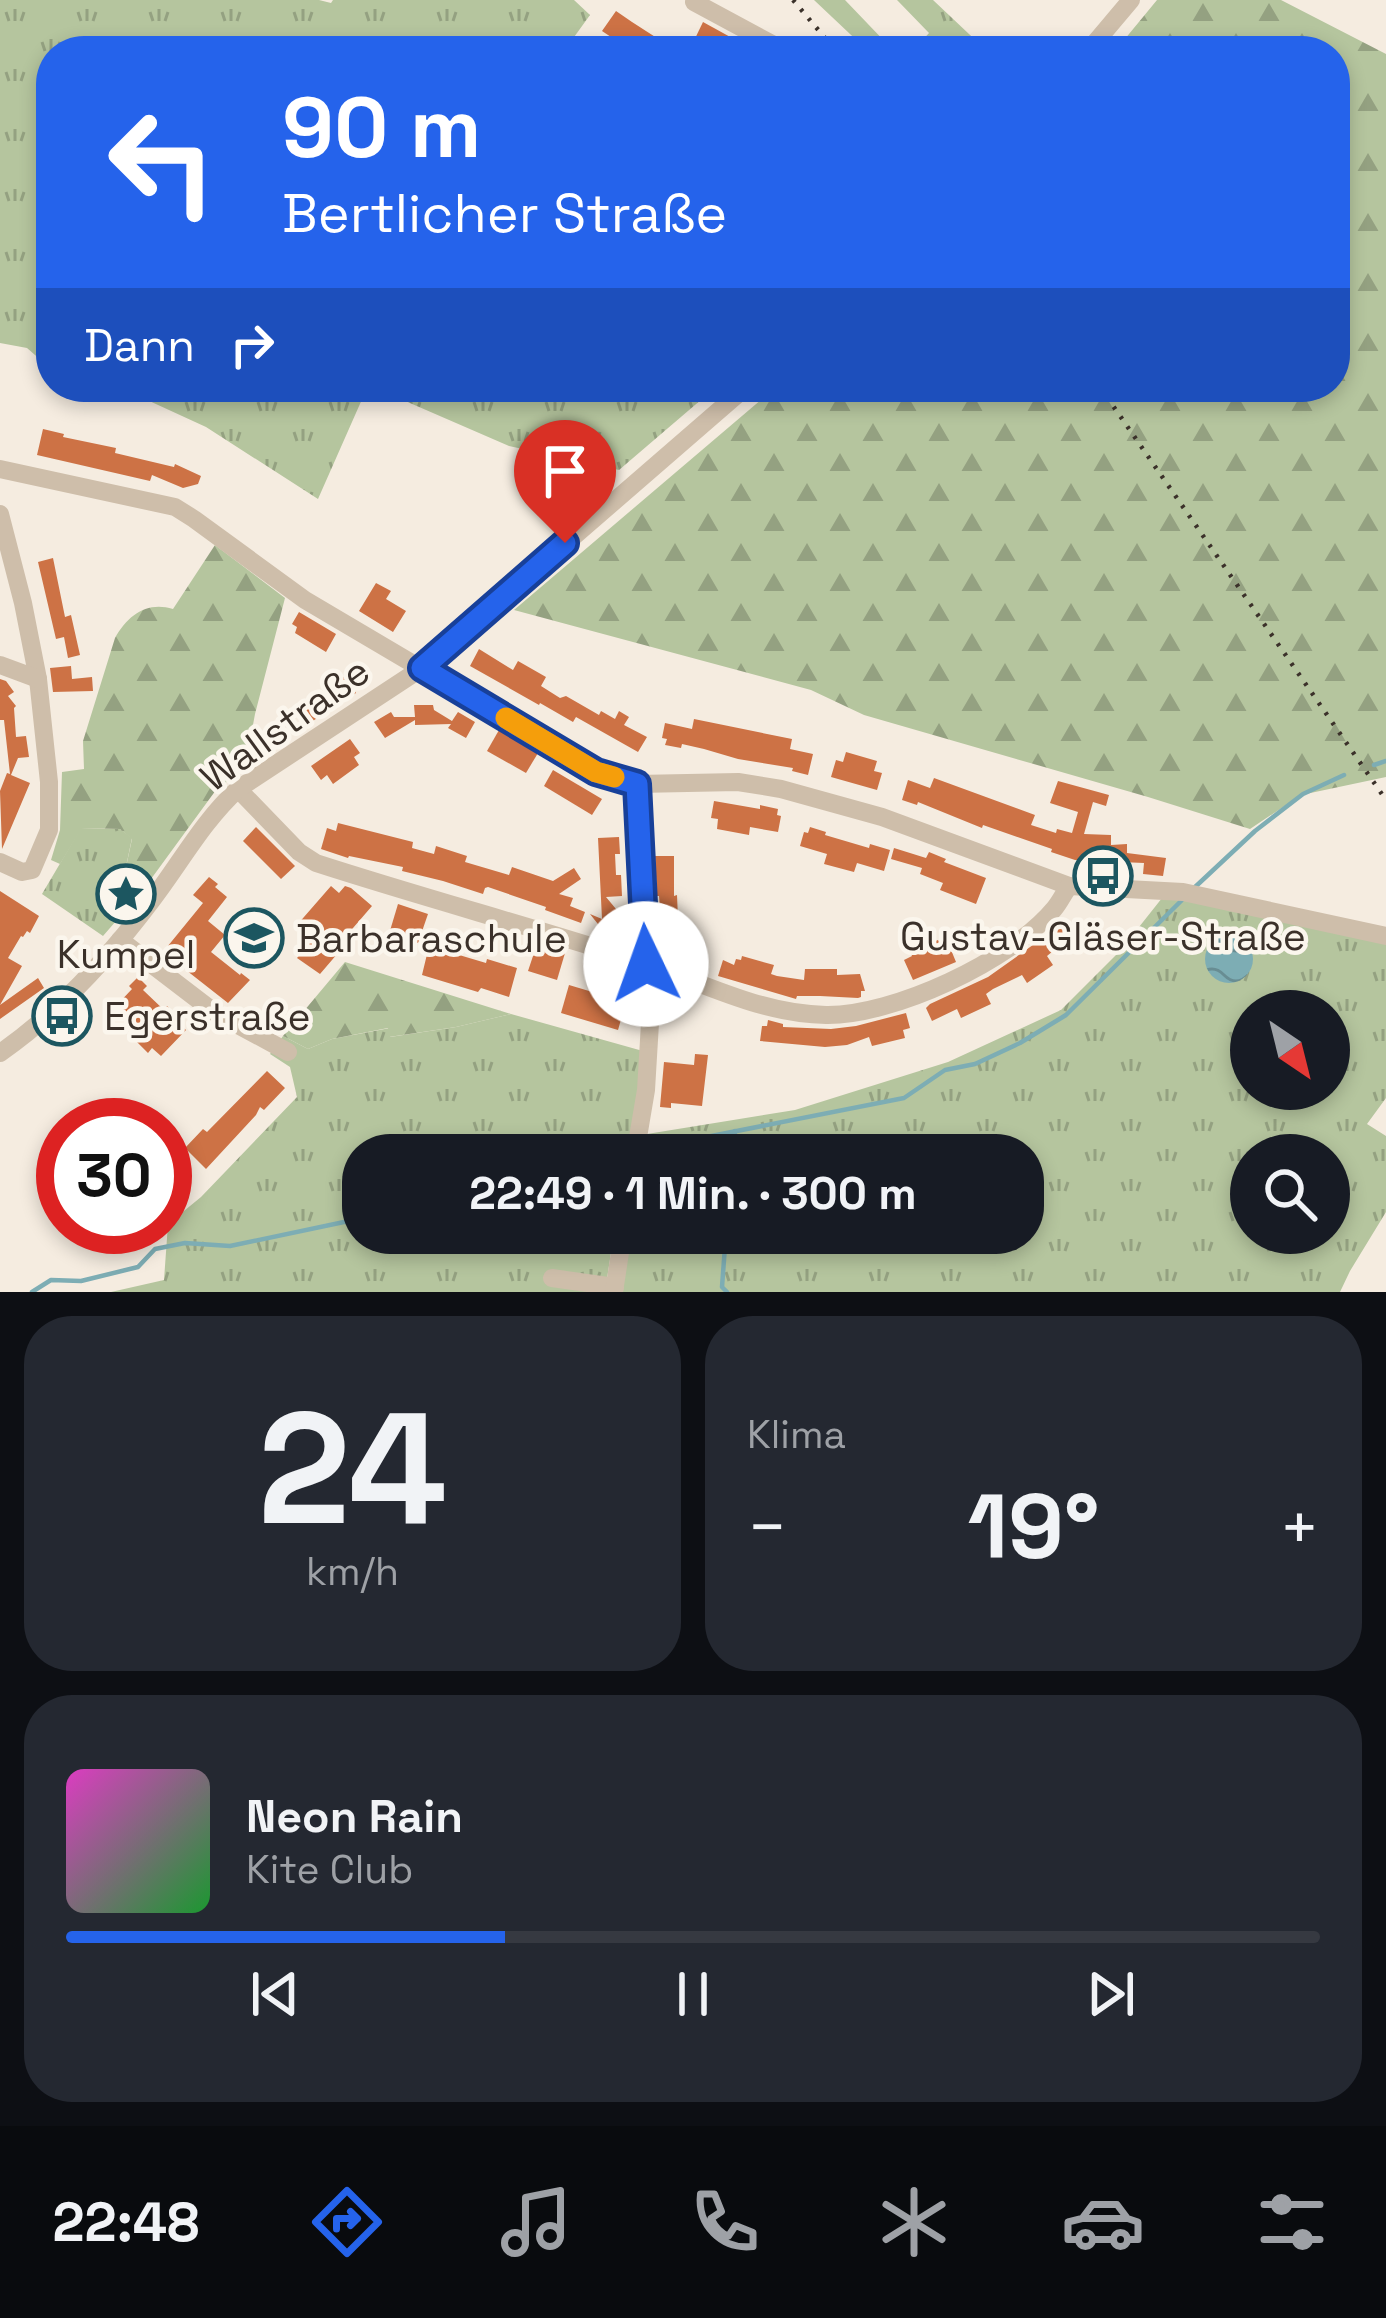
<!DOCTYPE html>
<html lang="de">
<head>
<meta charset="utf-8">
<style>
  :root { --surface:#171b24; --page:#242831; --text:#f1f3f6; --muted:#9ea1a6; --line:#363941; --accent:#2563eb }
  body { margin:0; font-family:"Space Grotesk",sans-serif; background:var(--page); color:var(--text); height:100vh; display:flex; flex-direction:column; font-size:45px; white-space:nowrap }
  * { box-sizing:border-box; margin:0 }
  p { font-size:39px; color:var(--muted) }
  .icon { flex:none; width:66px; height:66px; fill:none; stroke:currentColor; stroke-width:2; stroke-linecap:round; stroke-linejoin:round }
  .map { position:relative; height:1292px; overflow:hidden }
  .drawer { display:flex; flex-direction:column; gap:24px; padding:24px; background:#0d0f14; flex:1 }
  .drawer>* { flex:none }
  .hud { position:absolute; left:36px; top:36px; width:1314px; height:366px; border-radius:48px; box-shadow:0 6px 18px #0003; background:#2563eb; color:#fff; overflow:hidden }
  .needle { width:78px; rotate:145deg }
  .fabs { position:absolute; left:1230px; top:990px; display:grid; gap:24px }
  .fabs a { display:grid; place-items:center; width:120px; height:120px; border-radius:50%; background:var(--surface); box-shadow:0 6px 18px #0003; font-size:60px }
  .speed { position:absolute; left:36px; top:1098px; display:flex; gap:24px; font-size:60px; font-weight:700; text-align:center }
  .speed>* { display:grid; place-content:center; width:156px; height:156px; border-radius:50%; background:var(--surface); box-shadow:0 6px 18px #0003; line-height:1 }
  .speed .limit { border:18px solid #d22; background:#fff; color:#111 }
  .pin { position:absolute; display:grid; place-items:center; width:102px; height:102px; color:#fff; margin:-123px -51px; border-radius:50% 50% 50% 0; rotate:-45deg; box-shadow:0 0 12px #0007 }
  .pin .icon { rotate:45deg }
  .me { position:absolute; width:132px; margin:-66px; rotate:357deg; stroke-linejoin:round; filter:drop-shadow(0 0 9px #0008) }
  .turn { display:flex; align-items:center; gap:42px; height:252px; padding:0 48px; font-size:54px }
  .turn .icon { width:156px; height:156px; stroke-width:2.5 }
  .turn b { display:block; font-size:84px; line-height:102px }
  .then { display:flex; align-items:center; height:114px; padding:0 48px; background:#0003; gap:24px; font-size:45px }
  .big { font-size:90px; font-weight:800; line-height:1.1 }
  .drawer .widget { flex:1; display:flex; flex-direction:column; justify-content:center; gap:18px; min-width:0; padding:0 42px; border-radius:48px; background:var(--page) }
  .drawer .dial { align-items:center; gap:0 }
  .dial b { font-size:156px; line-height:1 }
  .song { display:flex; align-items:center; gap:36px }
  .cover { width:144px; height:144px; border-radius:18px; background:linear-gradient(135deg,hsl(310 70% 55%),hsl(130 70% 35%)) }
  .played { height:12px; border-radius:6px; background:linear-gradient(90deg,var(--accent) 35%,var(--line) 35%) }
  .keys { display:flex; justify-content:space-around; direction:ltr }
  .heat { display:flex; justify-content:space-between; align-items:center; font-size:66px; direction:ltr }
  .drawer .tiles { flex:1; display:grid; gap:24px; grid-template-columns:1fr 1fr }
  .widget:last-child { grid-column:span 2 }
  .trip { position:absolute; left:342px; top:1134px; width:702px; height:120px; border-radius:48px; background:var(--surface); box-shadow:0 6px 18px #0003; font-weight:800; line-height:120px; text-align:center }
  .menu { display:flex; height:192px; justify-content:space-around; align-items:center; background:#090b0e; color:var(--muted) }
  .menu .icon { width:84px; height:84px }
  .menu .current { color:var(--accent) }
  .menu b { font-size:54px; color:var(--text) }
  .map>svg:first-child { display:block }
</style>
</head>
<body>
<div class="map">
<svg width="1386" height="1292" viewBox="0 0 1386 1292">
  <defs>
    <pattern id="grass-tufts" width="24" height="20" patternUnits="userSpaceOnUse" patternTransform="scale(3)"><rect width="24" height="20" fill="#b5c59e"/><path d="M3 7l-1-3M5 7V3M7 7l1-3M15 17l-1-3M17 17v-4M19 17l1-3" fill="none" stroke="#94a181"/></pattern>
    <pattern id="forest-firs" width="22" height="20" patternUnits="userSpaceOnUse" patternTransform="scale(3)"><rect width="22" height="20" fill="#b5c59e"/><path d="M5 1l3.5 6h-7zM16 11l3.5 6h-7z" fill="#94a181"/></pattern>
    <pattern id="water-waves" width="16" height="10" patternUnits="userSpaceOnUse" patternTransform="scale(3)"><rect width="16" height="10" fill="#7dadb4"/><path d="M0 5q4-4 8 0t8 0" fill="none" stroke="#688d93"/></pattern>
  </defs>
  <rect width="100%" height="100%" fill="#f5ece0"/>
  <g fill="url(#grass-tufts)" fill-rule="evenodd">
    <path d="M0 0H319L331 3 333 0H574L590 15 564 51H51V369L27 348 0 343Z"/>
    <path d="M814 0H845L890 47 897 41 906 51H868Z"/>
    <path d="M897 0H933L987 51H924L918 45 929 33Z"/>
    <path d="M91 387H366L367 388 318 499 206 427 145 399Z"/>
    <path d="M373 387H532L549 391 580 387H716L619 470 509 446Z"/>
    <path d="M81 828 120 829 132 838 123 881 143 890 103 936 42 894Z"/>
    <path d="M1166 893 1386 943V1098L1367 1124 1386 1136V1212L1350 1271 1340 1292H621L630 1233H1023V1155H643L647 1134 795 1110 948 1062 1061 1010 1120 951ZM1251 1011H1329V1089H1251ZM1251 1155H1329V1233H1251Z"/>
    <path d="M511 1014 650 1053 635 1155H363V1233H614L605 1292H111L164 1280 168 1224 201 1197 297 1097 290 1067 270 1054 283 1036 308 1049 332 1039 390 1028V1037L456 1027Z"/>
  </g>
  <g fill="url(#forest-firs)">
    <path d="M1157 0H1281L1386 54V777L1301 795 1250 829 1148 797 864 715 811 690 514 610 776 387H1335V51H1115Z"/>
    <path d="M215 545 285 598 255 714 245 768 216 790 143 890 123 881 132 839 120 829 82 828 60 864 51 860 60 830 62 772 84 769 83 741 115 638C128 615 147 601 173 609Z"/>
    <path d="M345 962 511 1014 456 1027 389 1037 388 1028 332 1039 308 1049 283 1036Z"/>
  </g>
  <circle fill="url(#water-waves)" cx="1229" cy="959" r="24"/>
  <g fill="none" stroke-linecap="round" stroke-linejoin="round">
    <g stroke="#7dadb4" stroke-width="4.5">
      <path d="M1374 765 1386 761"/>
      <path d="M1194 888 1255 831 1303 794 1344 775"/>
      <path d="M644 1153 686 1141 904 1098 945 1070 975 1064 1020 1043 1066 1015 1182 900"/>
      <path d="M733 1155 735 1131"/>
      <path d="M726 1233 722 1287 727 1292"/>
      <path d="M32 1292 51 1280 81 1281 138 1267 155 1249 185 1243 230 1246 363 1218"/>
    </g>
  </g>
  <g fill="#cd7245">
    <path d="M616 11 632 22 677 51H632L602 31Z"/>
    <path d="M703 22 743 44 740 51H689Z"/>
    <path d="M43 429 64 434 63 437 116 448 115 453 174 467 175 464 201 476 198 484 183 488 152 475 150 481 37 455Z"/>
    <path d="M53 558 65 617 71 615 80 655 68 658 64 637 56 639 38 562Z"/>
    <path d="M376 583 391 591 386 599 406 611 393 632 359 611Z"/>
    <path d="M299 612 336 634 326 652 295 633 297 627 292 624Z"/>
    <path d="M479 649 513 670 518 661 546 677 541 686 560 698 566 696 599 715 601 711 615 719 619 711 629 717 624 725 647 737 638 752 576 717 573 722 540 703 539 705 470 666Z"/>
    <path d="M71 666 72 679 92 677 93 691 53 692 50 668Z"/>
    <path d="M345 676 356 693 305 726 294 709Z"/>
    <path d="M0 679 6 681 14 692 8 696 16 706 14 708 16 737 26 736 29 757 18 758 11 775 30 783 2 849 0 791 7 773 10 774 4 720H0Z"/>
    <path d="M414 705H433L434 710 452 721 458 712 475 722 466 738 448 728 451 724 415 725V720L385 738 374 722 391 712 394 717H415Z"/>
    <path d="M694 719 792 739 790 749 813 754 808 775 792 771 793 768 738 759 704 749 682 744 681 748 665 745 667 739 662 738 665 723 692 729Z"/>
    <path d="M499 730 538 753 526 773 487 751Z"/>
    <path d="M350 739 360 753 354 757 359 765 333 784 327 775 321 780 311 766Z"/>
    <path d="M846 752 877 761 874 771 882 773 877 790 831 777 836 760 843 762Z"/>
    <path d="M553 770 602 799 592 815 544 786Z"/>
    <path d="M934 778 1035 815 1031 825 1056 833 1057 829 1072 833 1078 812 1050 803 1058 781 1109 795 1106 806 1093 802 1084 834 1111 835V845L1127 844V853L1166 858 1163 876 1143 874 1144 863 1075 860 1051 852 1052 849 983 825 982 828 918 802 917 805 902 800 908 780 930 788Z"/>
    <path d="M714 801 760 809V805L778 809 777 815 781 816 778 832 750 827 749 835 717 829 718 819 711 818Z"/>
    <path d="M338 823 413 842 412 848 434 854 436 846 467 856 465 862 509 875 512 867 553 881 574 868 581 879 559 894 573 898 570 906 585 912 581 923 545 910 546 907 488 887 485 888 483 894 443 881 402 871 403 867 349 856 348 858 321 849 327 828 336 831Z"/>
    <path d="M256 827 295 866 281 879 243 841Z"/>
    <path d="M810 827 826 832 825 835 869 848 870 844 890 850 884 871 857 863 854 872 824 864 827 854 800 846 804 832 808 833Z"/>
    <path d="M619 837 620 854H615L616 875H621L622 896 606 897 631 927 615 940 609 938 590 914 602 919 598 838Z"/>
    <path d="M894 848 926 858 929 852 946 859 944 862 986 878 976 904 940 890 943 883 920 874 922 868 891 859Z"/>
    <path d="M655 856H674V896L677 895 678 919 661 920 659 896H657Z"/>
    <path d="M209 877 218 884 215 887 227 897 208 921 225 935 211 952 240 975 241 973 250 980 228 1003 163 952 203 903 193 895Z"/>
    <path d="M331 886 339 893 345 886 351 888 372 906 334 950 338 953 320 974 297 958 313 939 297 925Z"/>
    <path d="M0 891 39 916 30 933 27 931 23 937 21 936 8 958 22 966 0 1005 38 978 44 988 0 1019Z"/>
    <path d="M398 904 428 914 418 943 389 934Z"/>
    <path d="M1061 925 1070 937 1047 956 1053 965 1027 983 1022 975 993 989 986 994 991 1004 961 1018 957 1009 932 1021 926 1008 930 1004 988 977Z"/>
    <path d="M938 940 942 948 949 945 956 962 913 980 904 960 912 956 910 951Z"/>
    <path d="M537 944 565 953 557 980 528 971Z"/>
    <path d="M429 946 486 963 487 959 517 968 509 997 481 988 478 992 422 975Z"/>
    <path d="M742 956 774 965 771 974 777 976 804 980 805 969H837V975L860 974 865 991H861V997L858 998 820 996H797L796 999 718 976 723 960 734 965 736 959 741 960Z"/>
    <path d="M138 977 147 986 143 990 164 1010 167 1006 180 1019 177 1022 186 1030 161 1056 152 1048 148 1053 135 1040 141 1033 114 1008 132 989 129 986Z"/>
    <path d="M569 985 626 1002 618 1030 561 1013Z"/>
    <path d="M906 1013 910 1028 903 1030 905 1038 872 1046 869 1037 847 1045 825 1047 760 1041 762 1026H767L768 1020 783 1024V1027L831 1029 856 1026Z"/>
    <path d="M695 1054 708 1055 702 1106 671 1103V1108L660 1107 664 1062 694 1065Z"/>
    <path d="M267 1071 285 1088 264 1110 260 1107 256 1115 206 1169 185 1148 203 1129 207 1132Z"/>
  </g>
  <g fill="none" stroke-linecap="round" stroke-linejoin="round">
    <g stroke="#cebeaa" stroke-width="18">
      <path d="M694 2 785 51"/>
      <path d="M1088 51 1131 0"/>
      <path d="M0 469 175 507 194 519 305 600 596 772 637 784 738 782 781 789 882 817 1069 886 1183 892 1386 936"/>
      <path d="M0 514 23 603 38 679 49 782V830L32 870 22 872 0 862"/>
      <path d="M0 665 38 679"/>
      <path d="M238 789 299 852 316 863C424 898 533 927 641 962 702 982 760 1014 826 1015 893 1016 1011 961 1054 909 1060 902 1064 893 1069 886"/>
      <path d="M120 940 214 1012 288 1052"/>
      <path d="M0 1053C59 1012 109 957 152 900 181 862 203 821 238 789L422 668 746 387"/>
      <path d="M635 1155 646 1090 650 1023 637 784"/>
      <path d="M552 1278 615 1287"/>
      <path d="M614 1292 623 1233"/>
    </g>
    <g stroke="#3b312a" stroke-width="4.5" stroke-dasharray="3 9" stroke-linecap="butt">
      <path d="M793 0 836 51"/>
      <path d="M1100 387 1386 800"/>
    </g>
  </g>
  <g fill="none" stroke-linecap="round" stroke-linejoin="round">
    <g stroke="#184099" stroke-width="30">
      <path id="route" d="M565 543 422 668 596 772 637 784 646 964"/>
    </g>
    <use href="#route" stroke="#2563eb" stroke-width="21"/>
    <path stroke="#f59e0b" stroke-width="21" d="M506 718 596 772 614 777"/>
  </g>
  <defs>
    <g id="bus-ring" transform="scale(3)"><circle r="9.5" fill="#fbf6ed" stroke="#1c5660" stroke-width="1.5"/><path d="M-5-6H5V4H4V6H2V4H-2V6H-4V4H-5ZM-3.5-4V0h7V-4ZM-3.5 1.2v1.5H-2V1.2ZM2 1.2v1.5H3.5V1.2Z" fill="#1c5660"/></g>
    <g id="sight-ring" transform="scale(3)"><circle r="9.5" fill="#fbf6ed" stroke="#1c5660" stroke-width="1.5"/><path d="M0-6L1.8-2.2L6-1.7L2.9 1.2L3.7 5.4L0 3.3L-3.7 5.4L-2.9 1.2L-6-1.7L-1.8-2.2Z" fill="#1c5660"/></g>
    <g id="school-ring" transform="scale(3)"><circle r="9.5" fill="#fbf6ed" stroke="#1c5660" stroke-width="1.5"/><path d="M0-5L7-2L0 1L-7-2ZM-4 1L0 2.5L4 1V4Q0 6-4 4Z" fill="#1c5660"/></g>
  </defs>
  <g fill-rule="evenodd">
    <use href="#bus-ring" x="1103" y="876"/>
    <use href="#sight-ring" x="126" y="894"/>
    <use href="#school-ring" x="254" y="938"/>
    <use href="#bus-ring" x="62" y="1016"/>
  </g>
  <g text-anchor="middle" dominant-baseline="central" stroke-width="9" stroke-linejoin="round" paint-order="stroke">
    <g font-size="39" fill="#3b312a" stroke="#fbf6ed">
      <text transform="translate(285 724) rotate(-36)">Wallstraße</text>
    </g>
    <g font-size="39" fill="#3b312a" stroke="#fbf6ed">
      <text x="1103" y="936">Gustav-Gläser-Straße</text>
      <text x="296" y="938" text-anchor="start">Barbaraschule</text>
      <text x="126" y="954">Kumpel</text>
      <text x="104" y="1016" text-anchor="start">Egerstraße</text>
    </g>
  </g>
</svg>
<div class="fabs">
<a><svg class="needle" viewBox="-14 -14 28 28"><path d="M0-13l5 13h-10z" fill="#e53935"/><path d="M0 13l5-13h-10z" fill="#9ea1a6"/></svg></a>
<a><svg class="icon" aria-label="search" viewBox="0 0 24 24"><circle cx="10" cy="10" r="6"/><path d="M15 15l6 6"/></svg></a>
</div>
<div class="speed"><div class="limit">30</div></div>
<div class="pin" style="left:565px;top:543px;background:#d93025"><svg class="icon" aria-label="arrive" viewBox="0 0 24 24"><path d="M6 21V4h12l-3 4 3 4H6"/></svg></div>
<svg class="me" style="left:646px;top:964px" viewBox="-20 -20 40 40"><circle r="19" fill="#fff"/><path d="M0-13L10 11 0 6-10 11z" fill="#2563eb"/></svg>
<div class="trip">22:49 · 1 Min. · 300 m</div>
<div class="hud">
<div class="turn"><svg class="icon" aria-label="left" viewBox="0 0 24 24"><path d="M17 20v-9H6M10 6l-5 5 5 5"/></svg><div><b>90 m</b>Bertlicher Straße</div></div>
<div class="then">Dann<svg class="icon" aria-label="right" viewBox="0 0 24 24"><path d="M7 20v-9h11M14 6l5 5-5 5"/></svg></div>
</div>
</div>
<section class="drawer">
<div class="tiles">
<div class="widget dial"><b>24</b><p>km/h</p></div>
<div class="widget"><p>Klima</p>
<div class="heat"><a>−</a><b class="big">19°</b><a>+</a></div>
</div>
<div class="widget">
<div class="song"><i class="cover"></i><div><b>Neon Rain</b><p>Kite Club</p></div></div>
<div class="played"></div>
<div class="keys"><svg class="icon" aria-label="previous" viewBox="0 0 24 24"><path d="M18 5L8 12l10 7zM5 5v14"/></svg><svg class="icon" aria-label="pause" viewBox="0 0 24 24"><path d="M8 5v14M16 5v14"/></svg><svg class="icon" aria-label="next" viewBox="0 0 24 24"><path d="M6 5l10 7-10 7zM19 5v14"/></svg></div>
</div>
</div>
</section>
<nav class="menu">
<b>22:48</b>
<svg class="icon current" aria-label="directions" viewBox="0 0 24 24"><path d="M12 3l9 9-9 9-9-9zM9 14v-3h6M13 9l2 2-2 2"/></svg>
<svg class="icon" aria-label="music" viewBox="0 0 24 24"><path d="M9 18V5l10-2v13"/><circle cx="6" cy="18" r="3"/><circle cx="16" cy="16" r="3"/></svg>
<svg class="icon" aria-label="phone" viewBox="0 0 24 24"><path d="M5 4h4l2 5-3 2q2 4 5 5l2-3 5 2v4C11 20 4 13 5 4z"/></svg>
<svg class="icon" aria-label="climate" viewBox="0 0 24 24"><path d="M12 3v18M4 7l16 10M4 17L20 7"/></svg>
<svg class="icon" aria-label="car" viewBox="0 0 24 24"><path d="M5 17H2v-5l4-1 3-4h7l3 4 3 1v5h-3M9 17h6M6 11h13"/><circle cx="7" cy="17" r="2"/><circle cx="17" cy="17" r="2"/></svg>
<svg class="icon" aria-label="filters" viewBox="0 0 24 24"><path d="M4 7h16M4 17h16"/><circle cx="9" cy="7" r="2"/><circle cx="15" cy="17" r="2"/></svg>
</nav>
</body>
</html>
